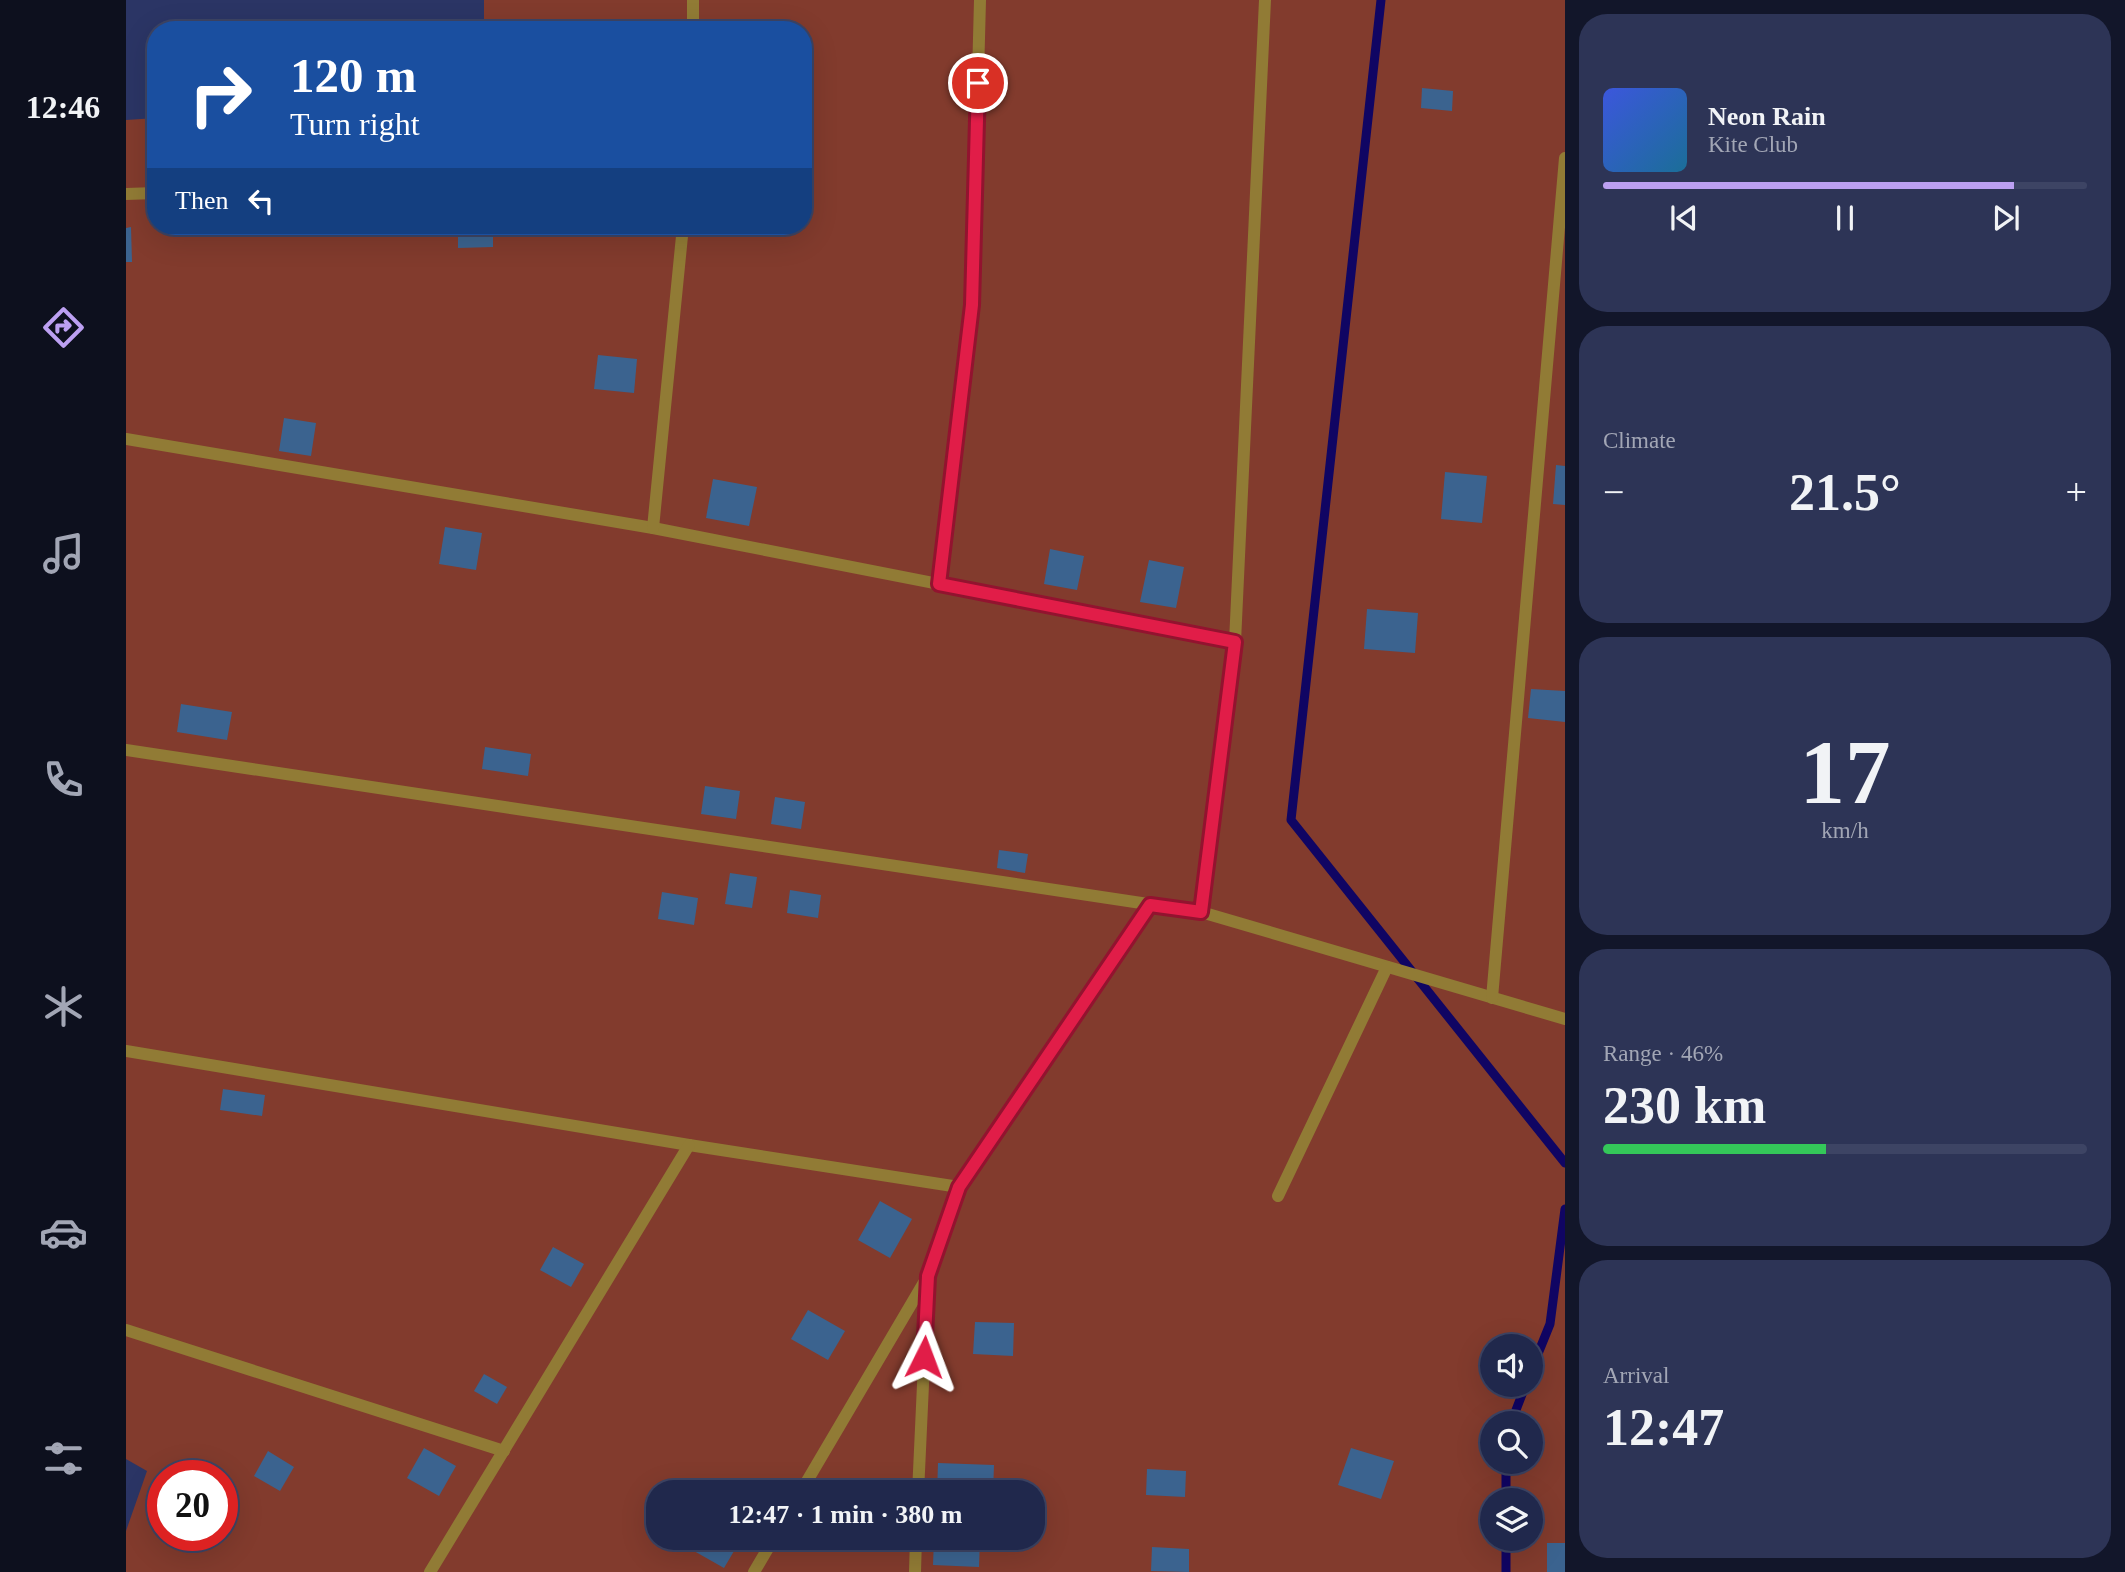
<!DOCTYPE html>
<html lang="en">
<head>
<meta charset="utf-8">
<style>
  :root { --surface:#20284c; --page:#2d3456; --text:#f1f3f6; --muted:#a2a6b5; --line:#3d4464; --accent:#bca0f2 }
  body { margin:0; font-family:Georgia,serif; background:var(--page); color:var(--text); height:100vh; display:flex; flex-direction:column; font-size:26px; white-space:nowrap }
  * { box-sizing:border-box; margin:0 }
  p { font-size:23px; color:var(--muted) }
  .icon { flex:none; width:38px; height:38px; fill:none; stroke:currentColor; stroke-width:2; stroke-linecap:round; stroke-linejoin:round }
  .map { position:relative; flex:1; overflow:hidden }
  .details { display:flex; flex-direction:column; gap:14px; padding:14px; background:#12162a; width:560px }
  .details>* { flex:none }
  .banner { position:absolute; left:21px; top:21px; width:665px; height:214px; border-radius:28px; box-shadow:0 7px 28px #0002,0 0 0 2px var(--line); background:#1a4fa0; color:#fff; overflow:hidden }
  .controls { position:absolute; left:1354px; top:1334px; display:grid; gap:14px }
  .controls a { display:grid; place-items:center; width:63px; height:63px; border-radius:50%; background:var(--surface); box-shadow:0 7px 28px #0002,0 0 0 2px var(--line); font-size:35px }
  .speed { position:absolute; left:21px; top:1460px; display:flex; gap:14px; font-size:35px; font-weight:700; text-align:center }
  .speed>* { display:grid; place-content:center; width:91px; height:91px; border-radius:50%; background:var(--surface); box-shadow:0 7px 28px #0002,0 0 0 2px var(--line); line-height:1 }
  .speed .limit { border:10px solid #d22; background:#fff; color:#111 }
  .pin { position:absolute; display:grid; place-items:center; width:60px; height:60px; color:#fff; margin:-30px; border:4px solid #fff; border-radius:50%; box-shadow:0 2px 7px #0007 }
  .me { position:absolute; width:77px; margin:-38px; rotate:3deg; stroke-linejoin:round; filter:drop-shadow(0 0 5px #0008) }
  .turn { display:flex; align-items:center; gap:24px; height:147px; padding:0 28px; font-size:32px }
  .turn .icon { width:91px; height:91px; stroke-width:2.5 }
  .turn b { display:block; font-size:49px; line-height:60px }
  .then { display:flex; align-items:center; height:66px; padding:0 28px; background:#0003; gap:14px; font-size:26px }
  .big { font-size:52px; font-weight:700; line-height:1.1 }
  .details .card { flex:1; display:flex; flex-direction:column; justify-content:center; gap:10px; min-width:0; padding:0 24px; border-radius:28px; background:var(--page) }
  .details .dial { align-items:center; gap:0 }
  .dial b { font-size:91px; line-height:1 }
  .song { display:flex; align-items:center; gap:21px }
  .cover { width:84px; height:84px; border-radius:10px; background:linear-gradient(135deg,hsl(230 70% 55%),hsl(200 70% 35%)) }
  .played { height:7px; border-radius:4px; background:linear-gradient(90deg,var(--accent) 85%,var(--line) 85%) }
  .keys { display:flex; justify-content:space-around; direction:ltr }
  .heat { display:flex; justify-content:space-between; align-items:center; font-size:38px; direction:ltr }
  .charge { height:10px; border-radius:5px; background:linear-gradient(90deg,#34c759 46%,var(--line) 0) }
  .trip { position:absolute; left:520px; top:1480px; width:399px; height:70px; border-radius:28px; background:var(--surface); box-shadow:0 7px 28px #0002,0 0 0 2px var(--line); font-weight:700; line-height:70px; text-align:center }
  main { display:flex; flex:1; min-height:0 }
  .tab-bar { display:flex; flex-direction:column; width:126px; justify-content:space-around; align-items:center; background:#0d101e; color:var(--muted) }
  .tab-bar .icon { width:49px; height:49px }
  .tab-bar .on { color:var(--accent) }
  .tab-bar b { font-size:32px; color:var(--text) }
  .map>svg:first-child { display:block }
</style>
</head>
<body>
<main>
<nav class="tab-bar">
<b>12:46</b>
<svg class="icon on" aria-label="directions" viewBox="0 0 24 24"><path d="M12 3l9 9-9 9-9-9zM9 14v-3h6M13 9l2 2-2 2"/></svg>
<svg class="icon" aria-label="music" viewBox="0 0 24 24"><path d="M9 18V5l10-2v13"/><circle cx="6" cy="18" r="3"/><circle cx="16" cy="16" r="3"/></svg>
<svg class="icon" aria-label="phone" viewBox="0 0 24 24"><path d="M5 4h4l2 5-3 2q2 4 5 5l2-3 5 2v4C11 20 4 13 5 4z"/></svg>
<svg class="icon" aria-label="climate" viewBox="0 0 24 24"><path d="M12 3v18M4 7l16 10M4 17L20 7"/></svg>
<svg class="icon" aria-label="car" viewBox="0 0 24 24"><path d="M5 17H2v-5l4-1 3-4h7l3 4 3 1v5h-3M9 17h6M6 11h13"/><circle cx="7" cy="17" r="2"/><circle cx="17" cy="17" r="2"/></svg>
<svg class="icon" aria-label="filters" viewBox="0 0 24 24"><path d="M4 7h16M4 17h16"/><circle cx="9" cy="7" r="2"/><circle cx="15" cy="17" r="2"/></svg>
</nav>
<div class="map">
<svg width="1439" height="1572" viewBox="0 0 1439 1572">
  <rect width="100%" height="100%" fill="#2b3565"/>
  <path fill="#823b2d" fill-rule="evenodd" d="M358 0H1439V1572H0V1531L21 1471 0 1459V120L30 118V226H677V30H351L358 20ZM1367 1346H1405V1384H1367ZM1367 1423H1405V1461H1367ZM37 1475H96V1535H37ZM532 1493H906V1538H532ZM1367 1500H1405V1538H1367Z"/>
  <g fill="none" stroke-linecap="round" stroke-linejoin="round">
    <g stroke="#100563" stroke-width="9">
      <path d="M1255 0 1165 820 1439 1163"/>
      <path d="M1405 1371 1424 1324 1439 1209"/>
      <path d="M1385 1423 1400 1384"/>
      <path d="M1380 1461V1500"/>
      <path d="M1380 1538V1572"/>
    </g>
  </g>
  <g fill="#3b638f">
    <path d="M1296 88 1327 91 1326 111 1295 108Z"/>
    <path d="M332 226H367V247L332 248Z"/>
    <path d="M5 227 6 262H0V228Z"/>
    <path d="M472 355 511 359 508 393 468 389Z"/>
    <path d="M158 418 190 423 185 456 153 451Z"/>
    <path d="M1430 465 1439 466V505L1427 504Z"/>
    <path d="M1319 472 1361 476 1356 523 1315 519Z"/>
    <path d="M587 479 631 487 623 526 580 518Z"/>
    <path d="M319 527 356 533 350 570 313 564Z"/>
    <path d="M924 549 958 556 951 590 918 584Z"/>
    <path d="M1023 560 1058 567 1050 608 1014 602Z"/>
    <path d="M1241 609 1292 613 1289 653 1238 649Z"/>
    <path d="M1405 689 1439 691V722L1402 718Z"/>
    <path d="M55 704 106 712 101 740 51 732Z"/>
    <path d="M359 747 405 754 402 776 356 769Z"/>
    <path d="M579 786 614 791 610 819 575 814Z"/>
    <path d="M649 797 679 802 675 829 645 824Z"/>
    <path d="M873 850 902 854 899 873 871 868Z"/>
    <path d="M604 873 631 877 626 908 599 904Z"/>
    <path d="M664 890 695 895 692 918 661 913Z"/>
    <path d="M536 892 572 898 568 925 532 919Z"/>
    <path d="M97 1089 139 1095 136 1116 94 1110Z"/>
    <path d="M754 1201 786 1219 764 1258 732 1240Z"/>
    <path d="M427 1247 458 1264 445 1287 414 1270Z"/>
    <path d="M682 1310 719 1331 702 1360 665 1339Z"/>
    <path d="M849 1322 888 1323 887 1356 847 1354Z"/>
    <path d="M358 1374 381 1387 371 1404 348 1391Z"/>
    <path d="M298 1448 330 1466 313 1496 281 1478Z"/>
    <path d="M1225 1448 1268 1461 1255 1499 1212 1485Z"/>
    <path d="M142 1451 168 1467 154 1491 128 1476Z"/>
    <path d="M812 1463 868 1465 867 1493H811Z"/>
    <path d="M1021 1469 1060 1471 1059 1497 1020 1495Z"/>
    <path d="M575 1538H598L611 1546 598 1568 568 1551Z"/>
    <path d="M808 1538H854L853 1567 807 1565Z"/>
    <rect x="1421" y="1543" width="18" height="29"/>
    <path d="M1026 1547 1063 1549V1572L1025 1571Z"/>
  </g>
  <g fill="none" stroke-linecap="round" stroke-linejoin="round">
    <g stroke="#917b35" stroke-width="12">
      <path d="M567 30V0"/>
      <path d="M0 194 30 193"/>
      <path d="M0 439 527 528 1109 642 1075 912"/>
      <path d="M527 528 557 226"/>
      <path d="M813 584 846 305 854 0"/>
      <path d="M1109 642 1139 0"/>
      <path d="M0 750 1075 912 1439 1019"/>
      <path d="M1366 998 1439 158"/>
      <path d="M0 1051 563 1145 833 1187"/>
      <path d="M1152 1196 1261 967"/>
      <path d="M0 1330 378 1451"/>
      <path d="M674 1493 800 1279"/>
      <path d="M792 1493 802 1276 833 1187 1024 905"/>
      <path d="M304 1572 563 1145"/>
      <path d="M628 1572 648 1538"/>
      <path d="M789 1572 790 1538"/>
    </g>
  </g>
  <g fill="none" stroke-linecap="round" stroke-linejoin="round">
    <g stroke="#92132f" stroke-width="18">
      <path id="route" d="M798 1357 802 1276 833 1187 1024 905 1075 912 1109 642 813 584 846 305 852 83"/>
    </g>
    <use href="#route" stroke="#e11d48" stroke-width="12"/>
  </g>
</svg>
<div class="controls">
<a><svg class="icon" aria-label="sound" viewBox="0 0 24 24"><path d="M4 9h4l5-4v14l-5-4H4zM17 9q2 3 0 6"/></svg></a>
<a><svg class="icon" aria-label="search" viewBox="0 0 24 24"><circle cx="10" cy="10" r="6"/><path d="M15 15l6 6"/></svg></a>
<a><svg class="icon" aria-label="layers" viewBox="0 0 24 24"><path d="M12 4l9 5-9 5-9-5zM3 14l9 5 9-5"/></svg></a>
</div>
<div class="speed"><div class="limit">20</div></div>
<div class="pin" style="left:852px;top:83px;background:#d93025"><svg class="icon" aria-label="arrive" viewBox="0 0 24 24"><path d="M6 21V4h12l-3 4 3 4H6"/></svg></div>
<svg class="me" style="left:798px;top:1357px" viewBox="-20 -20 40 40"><path d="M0-17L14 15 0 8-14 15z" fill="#e11d48" stroke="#fff" stroke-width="4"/></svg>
<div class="trip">12:47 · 1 min · 380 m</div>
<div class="banner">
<div class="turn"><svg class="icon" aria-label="right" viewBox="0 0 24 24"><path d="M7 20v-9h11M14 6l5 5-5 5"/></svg><div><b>120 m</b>Turn right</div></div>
<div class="then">Then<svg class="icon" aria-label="left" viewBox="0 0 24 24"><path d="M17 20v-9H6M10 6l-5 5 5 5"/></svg></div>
</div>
</div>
<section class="details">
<div class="card">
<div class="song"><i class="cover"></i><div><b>Neon Rain</b><p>Kite Club</p></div></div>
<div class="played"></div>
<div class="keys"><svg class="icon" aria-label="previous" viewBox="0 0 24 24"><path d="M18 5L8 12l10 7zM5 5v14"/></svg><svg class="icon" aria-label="pause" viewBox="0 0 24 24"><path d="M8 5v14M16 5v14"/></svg><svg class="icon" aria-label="next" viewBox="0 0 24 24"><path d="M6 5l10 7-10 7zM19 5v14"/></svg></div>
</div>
<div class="card"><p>Climate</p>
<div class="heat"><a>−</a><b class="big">21.5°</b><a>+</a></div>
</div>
<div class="card dial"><b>17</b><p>km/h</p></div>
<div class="card"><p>Range · 46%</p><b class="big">230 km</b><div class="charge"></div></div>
<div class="card"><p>Arrival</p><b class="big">12:47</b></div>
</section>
</main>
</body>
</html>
